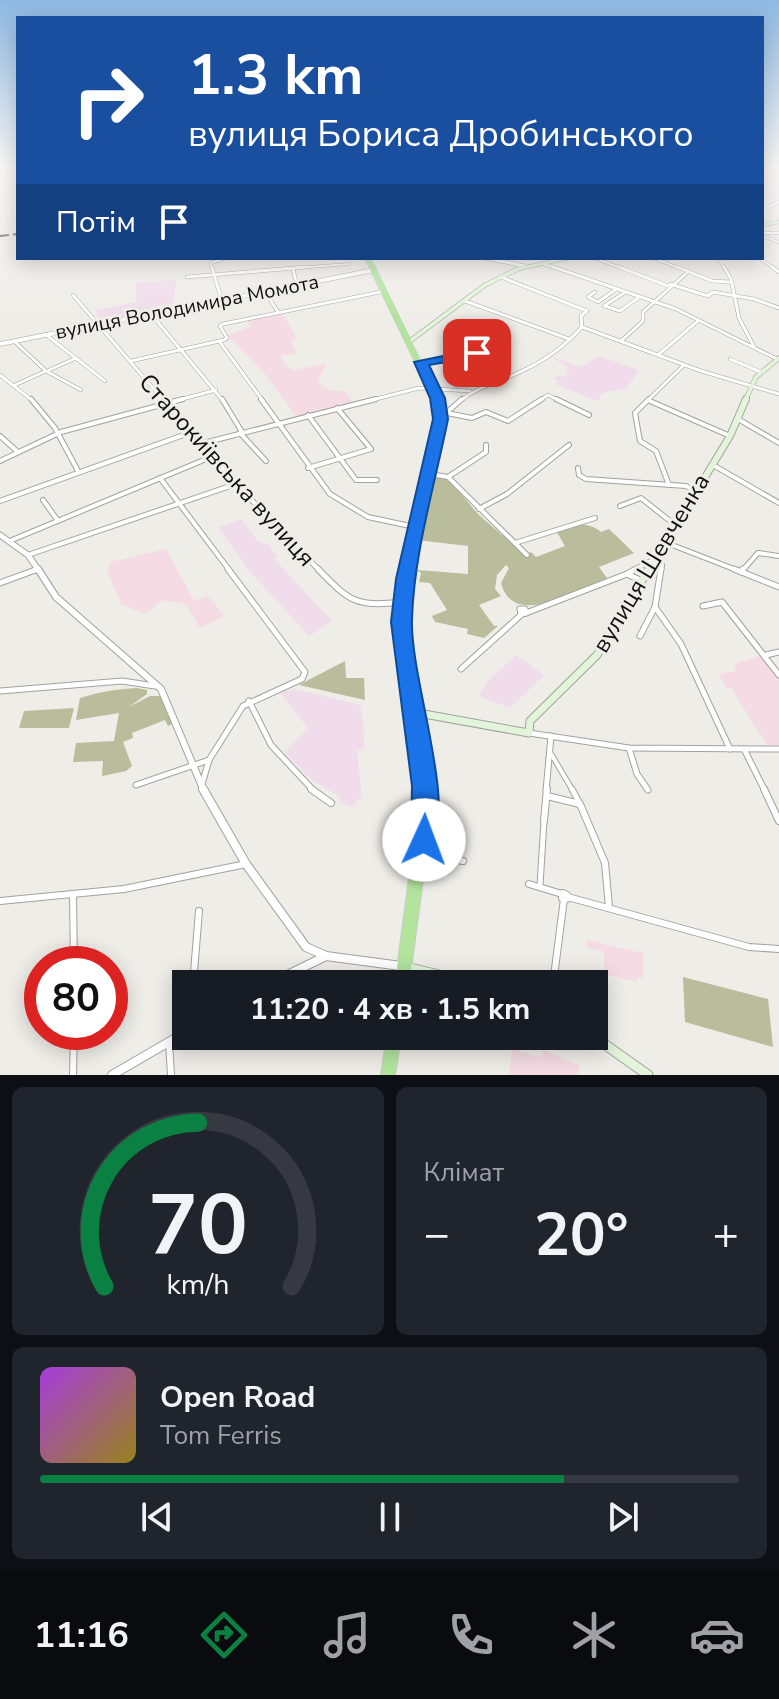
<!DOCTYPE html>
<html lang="uk">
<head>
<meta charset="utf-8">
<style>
  :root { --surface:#171b24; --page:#20242c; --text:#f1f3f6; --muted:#9ea1a6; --line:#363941; --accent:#0b8043 }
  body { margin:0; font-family:"Nunito Sans",sans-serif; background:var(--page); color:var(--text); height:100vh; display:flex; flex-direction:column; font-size:30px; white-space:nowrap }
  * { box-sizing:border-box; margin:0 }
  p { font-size:26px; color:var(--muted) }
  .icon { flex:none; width:44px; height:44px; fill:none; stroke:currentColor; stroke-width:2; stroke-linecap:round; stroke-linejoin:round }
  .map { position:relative; height:1075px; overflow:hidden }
  .drawer { display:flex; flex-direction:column; gap:12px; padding:12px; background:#0d0f14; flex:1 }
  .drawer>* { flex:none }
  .top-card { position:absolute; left:16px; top:16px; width:748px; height:244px; border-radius:0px; box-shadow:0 4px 20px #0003; background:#1a4fa0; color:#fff; overflow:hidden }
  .speed { position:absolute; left:24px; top:946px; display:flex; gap:16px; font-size:40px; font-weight:700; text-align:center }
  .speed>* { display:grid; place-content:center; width:104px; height:104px; border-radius:50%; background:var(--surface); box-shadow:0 4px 20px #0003; line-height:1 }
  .speed .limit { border:12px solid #d22; background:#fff; color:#111 }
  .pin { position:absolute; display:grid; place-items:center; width:68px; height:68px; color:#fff; margin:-34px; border-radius:16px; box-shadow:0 4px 12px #0006 }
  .me { position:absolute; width:88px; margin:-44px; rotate:2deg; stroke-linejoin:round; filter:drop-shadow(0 0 6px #0008) }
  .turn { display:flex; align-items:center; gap:28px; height:168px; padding:0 40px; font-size:36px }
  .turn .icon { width:104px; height:104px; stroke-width:2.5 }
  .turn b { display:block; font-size:56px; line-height:68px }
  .then { display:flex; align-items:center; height:76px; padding:0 40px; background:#0003; gap:16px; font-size:30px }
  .big { font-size:60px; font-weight:700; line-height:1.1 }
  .drawer .card { flex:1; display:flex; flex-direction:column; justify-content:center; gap:12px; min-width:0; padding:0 28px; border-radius:12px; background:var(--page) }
  .drawer .dial { align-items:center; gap:0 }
  .dial svg { height:208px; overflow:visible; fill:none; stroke:var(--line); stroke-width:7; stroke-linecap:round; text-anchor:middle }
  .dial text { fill:var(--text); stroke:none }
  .song { display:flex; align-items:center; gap:24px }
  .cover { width:96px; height:96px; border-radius:12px; background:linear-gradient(135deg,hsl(280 70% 55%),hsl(50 70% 35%)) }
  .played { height:8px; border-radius:4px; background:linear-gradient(90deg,var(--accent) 75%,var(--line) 75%) }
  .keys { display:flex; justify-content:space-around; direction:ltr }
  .heat { display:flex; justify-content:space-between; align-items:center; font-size:44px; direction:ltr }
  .drawer .tiles { flex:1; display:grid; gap:12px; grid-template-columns:1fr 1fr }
  .card:last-child { grid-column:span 2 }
  .trip { position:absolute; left:172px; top:970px; width:436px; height:80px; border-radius:0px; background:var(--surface); box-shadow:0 4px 20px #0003; font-weight:700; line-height:80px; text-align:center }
  .tab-bar { display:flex; height:128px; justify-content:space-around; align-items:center; background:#090b0e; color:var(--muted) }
  .tab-bar .icon { width:56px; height:56px }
  .tab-bar .active { color:var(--accent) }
  .tab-bar b { font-size:36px; color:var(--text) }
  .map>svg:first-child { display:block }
</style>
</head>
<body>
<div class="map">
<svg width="779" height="1075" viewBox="0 0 779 1075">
  <rect width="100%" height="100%" fill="#efede8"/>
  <g fill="#f5dbe4">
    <path d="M282 313 297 339 291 340 296 353 281 356 285 365 293 370 326 364 318 382 328 390 345 391 353 402 296 416 265 374 227 335 251 327 247 321Z"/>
    <path d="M166 549 194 601 208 596 224 616 200 628 186 604 163 600 145 614 121 604 107 571 110 562Z"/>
    <path d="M762 655 779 677V745H767L731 688H727L718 674 736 671 734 664Z"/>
    <path d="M587 940 643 953V978L637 977V982L604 974V952L587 948Z"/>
    <path d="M512 1049 542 1058 543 1050 555 1055 580 1066 578 1075H509Z"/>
  </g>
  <g fill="#f0dceb">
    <path d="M176 280 173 309 100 323 96 310 137 302 135 283Z"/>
    <path d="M550 356 582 367 599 356 639 370 626 389 605 392 600 395 601 402 555 384 559 381 553 378 558 375 563 377 570 373 565 370 568 367Z"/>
    <path d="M241 519 259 542 268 544 277 556 274 559 332 621 309 636 247 568 218 527Z"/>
    <path d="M516 655 544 675 510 708 479 696 488 681Z"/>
    <path d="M294 689 361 705 365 748 357 751 362 798 357 800 355 807 339 802 340 797 312 780 285 753 308 728 280 693Z"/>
  </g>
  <g fill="#b9bd9b">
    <path d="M433 477 447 478 479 515 525 555 531 552 536 557 565 546 555 529C573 526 586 520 601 532L609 529 634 553 599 567 607 578C578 590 513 630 501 583L509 568 506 565 497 575 495 589 501 596 479 605 494 626H498L484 638 467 634 468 629 435 622 432 616 447 610 430 583 419 582 421 573 417 570 468 574V546L417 540Z"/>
    <path d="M345 661 346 678H364L365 700 299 685Z"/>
    <path d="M137 688 147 690V694L129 707 150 696H161L172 724 168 726 165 720 132 733 133 738 123 742 132 766 126 771 102 776 103 761 73 762 76 743 114 741 119 713 76 720 80 698C100 692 115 689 137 688Z"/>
    <path d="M74 708 69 728H19L24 711Z"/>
    <path d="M683 977 768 999 773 1047 685 1022Z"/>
  </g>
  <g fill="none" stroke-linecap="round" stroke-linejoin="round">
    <path stroke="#8c8a88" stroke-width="5" d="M0 169 11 167"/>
    <g stroke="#a3a19d" stroke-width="6">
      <path id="pedestrian-far1" d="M550 752 573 791"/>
    </g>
    <g stroke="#a3a19d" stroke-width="7">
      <g id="pedestrian">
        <path d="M572 789 580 804"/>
        <path d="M540 885 544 821"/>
      </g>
    </g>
    <g stroke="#a3a19d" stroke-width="3">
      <g id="minor-far4">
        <path d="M762 233H779"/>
        <path d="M762 236 779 242"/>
        <path d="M594 258 624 269"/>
        <path d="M653 258 682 269"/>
        <path d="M718 258 725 269"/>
        <path d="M759 258 775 269"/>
        <path d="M543 264 559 269"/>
        <path d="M212 269 211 263 227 258"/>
        <path d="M282 269 349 264"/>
      </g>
    </g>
    <g stroke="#a3a19d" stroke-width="4">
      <g id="minor-far3">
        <path d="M212 267 220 295"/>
        <path d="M553 267 676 309 777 359"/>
        <path d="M619 267 668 286"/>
        <path d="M677 267 712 281 730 282"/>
        <path d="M724 267 731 279 739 318 754 347"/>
        <path d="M772 267 779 272"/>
        <path d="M293 269 297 285"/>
        <path d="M187 277 306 267"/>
        <path d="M501 277 587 311 581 316 582 327"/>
        <path d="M670 284 708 296 713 292 754 299 779 308"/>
        <path d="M265 292 278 312"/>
        <path d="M595 292 588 297 598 302 615 290"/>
        <path d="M73 295 164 401"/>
        <path d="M465 301 569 339"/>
        <path d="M604 306 624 293"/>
        <path d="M605 306 620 311 638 298"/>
        <path d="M152 315 223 401"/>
        <path d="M45 334 105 381"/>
        <path d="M14 341 46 371 81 390"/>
        <path d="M219 341 263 401"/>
        <path d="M621 341 643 321V312L689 271"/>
        <path d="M658 355 699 320"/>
        <path d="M730 359 761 372"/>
        <path d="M131 361 224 340 227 338 220 326 223 324 385 291"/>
        <path d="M421 362 469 356"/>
        <path d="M465 366 469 356 487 344"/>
        <path d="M49 370 74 359"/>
        <path d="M0 375 33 401"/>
        <path d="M15 385 46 371"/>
        <path d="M175 401 216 390"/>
        <path d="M368 401 419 388 470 391"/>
        <path d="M460 401C478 386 501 382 522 371 546 360 564 347 582 327L701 371 779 394"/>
        <path d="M539 401 548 395 560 401"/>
        <path d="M647 401 684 365"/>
      </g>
    </g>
    <g stroke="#a3a19d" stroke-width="6">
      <g id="minor-far2">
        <path d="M31 399 55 428 78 471"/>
        <path d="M163 399 236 484 320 571"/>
        <path d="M222 399 242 432"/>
        <path d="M261 399 330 494 368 517 415 527"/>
        <path d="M556 399 589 415"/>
        <path d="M649 399 635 413 640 441 656 451 669 485"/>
        <path d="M650 401 730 436"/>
        <path d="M446 413 462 399"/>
        <path d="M447 413 472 418 486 412 508 421 542 399"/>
        <path d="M308 415 356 480H377"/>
        <path d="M738 419 779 443"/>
        <path d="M240 433 266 461"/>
        <path d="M0 436 18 452"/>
        <path d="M200 444 376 399"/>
        <path d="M0 461 61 432 183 399"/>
        <path d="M713 465 779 503"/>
        <path d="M308 468 371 449 337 408"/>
        <path d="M578 468 579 475 586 479 686 486 695 491"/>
        <path d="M430 474 448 477 527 555"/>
        <path d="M448 477 486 452V445"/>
        <path d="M160 478 230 571"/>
        <path d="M43 500 58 521"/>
        <path d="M0 501 189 433"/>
        <path d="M620 506 641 498 675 525"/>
        <path d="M479 509 507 494 569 445"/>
        <path d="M12 540 211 457"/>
        <path d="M515 543 595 518"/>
        <path d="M667 543 739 571"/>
        <path d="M28 555 236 484"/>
        <path d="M656 557 662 565 661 571"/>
        <path d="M33 571 39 569"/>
        <path d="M632 571 651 561"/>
        <path d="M742 571 758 553 779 556"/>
      </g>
    </g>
    <g stroke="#a3a19d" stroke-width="7">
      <g id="minor-far1">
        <path d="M318 569C350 602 356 607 402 602"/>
        <path d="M734 569 779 587"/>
        <path d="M741 572 743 569"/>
        <path d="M627 574 636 569"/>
        <path d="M0 583 38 569"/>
        <path d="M703 606 722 602 779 675"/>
        <path d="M655 607 681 644 730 749"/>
        <path d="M520 609H525L526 613 521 614Z"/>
        <path d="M526 613 627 574 642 581"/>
        <path d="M640 636 655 607 661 569"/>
        <path d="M766 655 779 652"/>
        <path d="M461 669 522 614"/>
        <path d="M0 691 122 681 155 686"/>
        <path d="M249 701 271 745 314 791"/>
        <path d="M529 733 629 748 779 749"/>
        <path d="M629 748 637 774 648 790"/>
        <path d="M745 751 765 791"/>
        <path d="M202 784 209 760 243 706 302 679 305 672 228 569"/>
        <path d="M136 785 209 760"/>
        <path d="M546 791 551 736"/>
      </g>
    </g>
    <g stroke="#a3a19d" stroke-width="8">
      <g id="minor">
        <path d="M311 789 331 803"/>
        <path d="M764 789 779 821"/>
        <path d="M547 796 580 804 605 863 609 907"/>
        <path d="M544 821 547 789"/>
        <path d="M424 854 463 861"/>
        <path d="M529 884 562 894"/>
        <path d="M563 893 567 895V899L562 898Z"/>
        <path d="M73 897 74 964"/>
        <path d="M568 897 749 947 779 949"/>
        <path d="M0 901 124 889 246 864"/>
        <path d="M193 984 199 911"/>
        <path d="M553 984 564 899"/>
        <path d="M169 1042 171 1075"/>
        <path d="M73 1075 74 1032"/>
      </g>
    </g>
    <g stroke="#a3a19d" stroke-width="4">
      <g id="tertiary-far4">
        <path d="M762 210 779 202"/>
        <path d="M485 258 525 266"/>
      </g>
    </g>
    <g stroke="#a3a19d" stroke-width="5">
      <path id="tertiary-far3" d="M0 344 374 270"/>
    </g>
    <g stroke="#a3a19d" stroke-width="7">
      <path id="tertiary-far2" d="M0 535 28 555 39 571"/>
    </g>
    <g stroke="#a3a19d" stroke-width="8">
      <path id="tertiary-far1" d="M38 569 56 597 161 689 204 791"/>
    </g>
    <g stroke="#a3a19d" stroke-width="10">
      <g id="tertiary">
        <path d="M203 789 246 864 306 947 326 956"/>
        <path d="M269 984 326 956 401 966"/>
        <path d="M112 1075 186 1032"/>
      </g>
    </g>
    <g stroke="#a3a19d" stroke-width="4">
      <g id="secondary-far4">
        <path d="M762 225 779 222"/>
        <path d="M518 269 568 258"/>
      </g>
    </g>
    <g stroke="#a3a19d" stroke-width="5">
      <g id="secondary-far3">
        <path d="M410 341 485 285 522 267"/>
        <path d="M745 401 756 377 779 358"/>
      </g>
    </g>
    <g stroke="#a3a19d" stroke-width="8">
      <path id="secondary-far2" d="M648 571 730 436 746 399"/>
    </g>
    <g stroke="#a3a19d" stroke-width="9">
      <path id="secondary-far1" d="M413 712 529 733 530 721 597 655 649 569"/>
    </g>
    <g stroke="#a3a19d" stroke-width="11">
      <g id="secondary">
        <path d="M405 967 477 984"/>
        <path d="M593 1036 648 1075"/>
      </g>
    </g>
    <g stroke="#cbcbca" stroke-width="6">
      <path id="trunk-far4" d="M367 258 373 269"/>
    </g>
    <g stroke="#cbcbca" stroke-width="7">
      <path id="trunk-far3" d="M372 267 437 401"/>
    </g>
    <g stroke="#cbcbca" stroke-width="10">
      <path id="trunk-far2" d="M408 571 441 413 436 399"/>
    </g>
    <g stroke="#cbcbca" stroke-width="13">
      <path id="trunk-far1" d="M409 569C394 642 413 719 422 791"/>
    </g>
    <g stroke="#cbcbca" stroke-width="16">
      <g id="trunk">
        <path d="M402 984 425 811 422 789"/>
        <path d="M388 1075 394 1036"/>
      </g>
    </g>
    <use href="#pedestrian-far1" stroke="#fff" stroke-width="4"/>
    <use href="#pedestrian" stroke="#fff" stroke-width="5"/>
    <use href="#minor-far4" stroke="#fff" stroke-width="2"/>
    <use href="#minor-far3" stroke="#fff" stroke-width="3"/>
    <use href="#minor-far2" stroke="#fff" stroke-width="4"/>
    <use href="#minor-far1" stroke="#fff" stroke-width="5"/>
    <use href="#minor" stroke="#fff" stroke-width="6"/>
    <use href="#tertiary-far4" stroke="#fff" stroke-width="3"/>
    <use href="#tertiary-far3" stroke="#fff" stroke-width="4"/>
    <use href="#tertiary-far2" stroke="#fff" stroke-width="5"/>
    <use href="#tertiary-far1" stroke="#fff" stroke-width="6"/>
    <use href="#tertiary" stroke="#fff" stroke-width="8"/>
    <use href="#secondary-far4" stroke="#e2f5db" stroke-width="3"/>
    <use href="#secondary-far3" stroke="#e2f5db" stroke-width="4"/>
    <use href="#secondary-far2" stroke="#e2f5db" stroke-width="6"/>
    <use href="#secondary-far1" stroke="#e2f5db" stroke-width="7"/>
    <use href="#secondary" stroke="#e2f5db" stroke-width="9"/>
    <use href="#trunk-far4" stroke="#b2e49e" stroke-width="5"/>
    <use href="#trunk-far3" stroke="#b2e49e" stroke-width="6"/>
    <use href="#trunk-far2" stroke="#b2e49e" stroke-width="8"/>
    <use href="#trunk-far1" stroke="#b2e49e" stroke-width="11"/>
    <use href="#trunk" stroke="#b2e49e" stroke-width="14"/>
    <path stroke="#292827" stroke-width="2" stroke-dasharray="9 4" stroke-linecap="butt" d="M0 236 18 234"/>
  </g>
  <linearGradient id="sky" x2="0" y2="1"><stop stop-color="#8eb9e4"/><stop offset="0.53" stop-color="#f8f7f5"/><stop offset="1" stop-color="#f8f7f5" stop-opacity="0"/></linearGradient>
  <rect width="779" height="317" fill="url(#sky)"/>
  <path fill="#1a73e8" stroke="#114b97" stroke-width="2" d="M477 349 482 350V356L429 365 445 398 448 419C435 484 414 552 412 619 410 678 455 797 433 849L424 853 414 849 411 840 412 786 391 622 396 579 433 419 430 398 414 362Z"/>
  <g text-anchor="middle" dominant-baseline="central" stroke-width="6" stroke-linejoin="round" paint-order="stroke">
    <g font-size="20" fill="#121110" stroke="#efede8">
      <text transform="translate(187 307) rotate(-11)">вулиця Володимира Момота</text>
    </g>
    <g font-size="24" fill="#121110" stroke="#efede8">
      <text transform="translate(227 470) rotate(48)">Старокиївська вулиця</text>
      <text transform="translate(651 563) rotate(-59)">вулиця Шевченка</text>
    </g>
  </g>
</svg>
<div class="speed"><div class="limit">80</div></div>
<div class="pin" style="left:477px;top:353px;background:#d93025"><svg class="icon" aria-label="arrive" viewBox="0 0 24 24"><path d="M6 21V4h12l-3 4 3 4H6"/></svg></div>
<svg class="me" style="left:424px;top:840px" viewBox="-20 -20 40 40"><circle r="19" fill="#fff"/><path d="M0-13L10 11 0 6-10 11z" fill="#1a73e8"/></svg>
<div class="trip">11:20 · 4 хв · 1.5 km</div>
<div class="top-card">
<div class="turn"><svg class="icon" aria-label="right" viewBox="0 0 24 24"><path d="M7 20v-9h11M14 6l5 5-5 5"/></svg><div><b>1.3 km</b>вулиця Бориса Дробинського</div></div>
<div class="then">Потім<svg class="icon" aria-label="arrive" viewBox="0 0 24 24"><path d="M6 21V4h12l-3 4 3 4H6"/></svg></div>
</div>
</div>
<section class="drawer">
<div class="tiles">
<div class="card dial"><svg viewBox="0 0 100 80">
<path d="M14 69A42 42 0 1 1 86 69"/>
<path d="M14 69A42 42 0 0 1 50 6" stroke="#0b8043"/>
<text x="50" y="56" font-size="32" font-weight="700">70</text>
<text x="50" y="72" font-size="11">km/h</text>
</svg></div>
<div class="card"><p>Клімат</p>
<div class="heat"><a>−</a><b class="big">20°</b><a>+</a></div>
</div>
<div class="card">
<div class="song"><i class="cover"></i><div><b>Open Road</b><p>Tom Ferris</p></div></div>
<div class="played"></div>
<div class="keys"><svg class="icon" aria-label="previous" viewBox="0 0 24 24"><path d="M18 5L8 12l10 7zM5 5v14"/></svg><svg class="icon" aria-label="pause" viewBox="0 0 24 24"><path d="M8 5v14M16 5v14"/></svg><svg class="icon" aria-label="next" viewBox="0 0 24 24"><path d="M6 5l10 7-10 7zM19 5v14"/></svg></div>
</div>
</div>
</section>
<nav class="tab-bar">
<b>11:16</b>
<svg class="icon active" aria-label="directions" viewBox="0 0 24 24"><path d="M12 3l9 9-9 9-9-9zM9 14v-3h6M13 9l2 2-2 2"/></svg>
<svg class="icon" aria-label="music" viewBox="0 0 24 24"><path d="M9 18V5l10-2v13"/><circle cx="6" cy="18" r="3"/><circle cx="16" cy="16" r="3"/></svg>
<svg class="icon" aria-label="phone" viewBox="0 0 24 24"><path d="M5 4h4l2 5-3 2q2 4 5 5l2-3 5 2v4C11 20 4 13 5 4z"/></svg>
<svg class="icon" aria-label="climate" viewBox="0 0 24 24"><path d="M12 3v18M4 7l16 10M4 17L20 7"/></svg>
<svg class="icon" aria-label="car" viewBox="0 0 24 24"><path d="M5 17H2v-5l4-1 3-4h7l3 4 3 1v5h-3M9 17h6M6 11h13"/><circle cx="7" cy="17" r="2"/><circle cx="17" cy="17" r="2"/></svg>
</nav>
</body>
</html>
